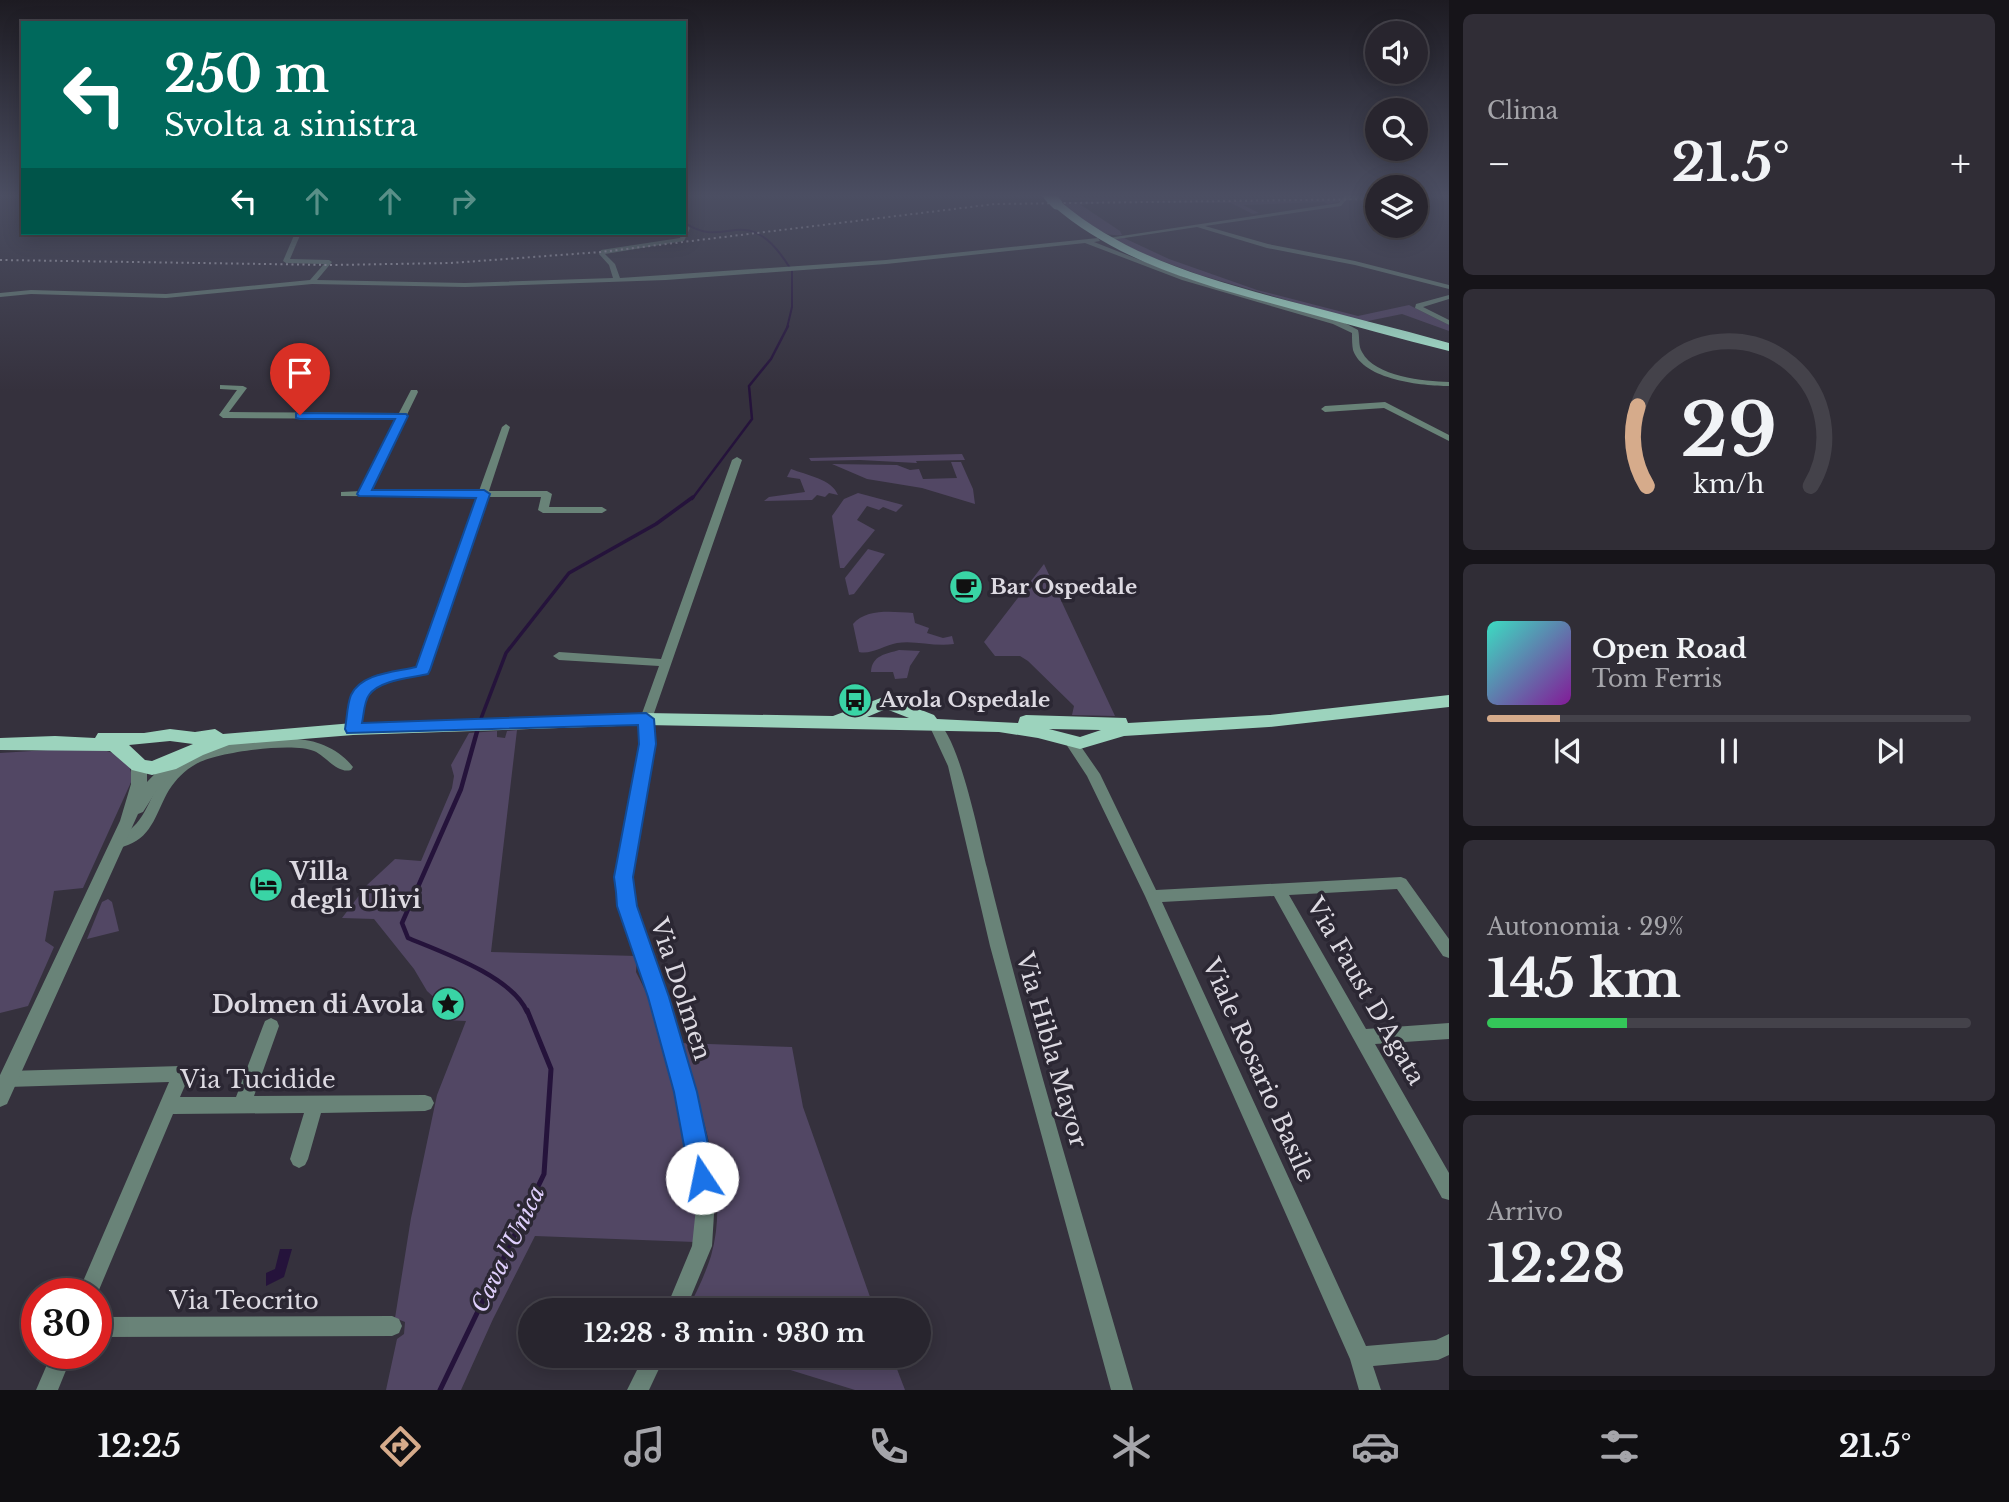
<!DOCTYPE html>
<html lang="it">
<head>
<meta charset="utf-8">
<style>
  :root { --surface:#28252e; --page:#302d36; --text:#f1f3f6; --muted:#a5a5aa; --line:#44424a; --accent:#d6ab8b }
  body { margin:0; font-family:"Libre Baskerville",serif; background:var(--page); color:var(--text); height:100vh; display:flex; flex-direction:column; font-size:26px; white-space:nowrap }
  * { box-sizing:border-box; margin:0 }
  p { font-size:23px; color:var(--muted) }
  .icon { flex:none; width:38px; height:38px; fill:none; stroke:currentColor; stroke-width:2; stroke-linecap:round; stroke-linejoin:round }
  .map { position:relative; flex:1; overflow:hidden }
  .sheet { display:flex; flex-direction:column; gap:14px; padding:14px; background:#161419; width:560px }
  .sheet>* { flex:none }
  .guide { position:absolute; left:21px; top:21px; width:665px; height:214px; border-radius:0px; box-shadow:0 4px 18px #0003,0 0 0 2px var(--line); background:#00695c; color:#fff; overflow:hidden }
  .controls { position:absolute; left:1365px; top:21px; display:grid; gap:14px }
  .controls a { display:grid; place-items:center; width:63px; height:63px; border-radius:50%; background:var(--surface); box-shadow:0 4px 18px #0003,0 0 0 2px var(--line); font-size:35px }
  .speed { position:absolute; left:21px; top:1278px; display:flex; gap:14px; font-size:35px; font-weight:700; text-align:center }
  .speed>* { display:grid; place-content:center; width:91px; height:91px; border-radius:50%; background:var(--surface); box-shadow:0 4px 18px #0003,0 0 0 2px var(--line); line-height:1 }
  .speed .limit { border:10px solid #d22; background:#fff; color:#111 }
  .pin { position:absolute; display:grid; place-items:center; width:60px; height:60px; color:#fff; margin:-72px -30px; border-radius:50% 50% 50% 0; rotate:-45deg; box-shadow:0 0 7px #0007 }
  .pin .icon { rotate:45deg }
  .me { position:absolute; width:77px; margin:-38px; rotate:349deg; stroke-linejoin:round; filter:drop-shadow(0 0 5px #0008) }
  .turn { display:flex; align-items:center; gap:24px; height:147px; padding:0 28px; font-size:32px }
  .turn .icon { width:91px; height:91px; stroke-width:2.5 }
  .turn b { display:block; font-size:49px; line-height:60px }
  .lanes { display:flex; align-items:center; height:66px; padding:0 28px; background:#0003; justify-content:center; gap:35px; direction:ltr }
  .lanes .off { opacity:.35 }
  .big { font-size:52px; font-weight:700; line-height:1.1 }
  .sheet .card { flex:1; display:flex; flex-direction:column; justify-content:center; gap:10px; min-width:0; padding:0 24px; border-radius:10px; background:var(--page) }
  .sheet .dial { align-items:center; gap:0 }
  .dial svg { height:182px; overflow:visible; fill:none; stroke:var(--line); stroke-width:7; stroke-linecap:round; text-anchor:middle }
  .dial text { fill:var(--text); stroke:none }
  .song { display:flex; align-items:center; gap:21px }
  .cover { width:84px; height:84px; border-radius:10px; background:linear-gradient(135deg,hsl(170 70% 55%),hsl(290 70% 35%)) }
  .played { height:7px; border-radius:4px; background:linear-gradient(90deg,var(--accent) 15%,var(--line) 15%) }
  .keys { display:flex; justify-content:space-around; direction:ltr }
  .heat { display:flex; justify-content:space-between; align-items:center; font-size:38px; direction:ltr }
  .charge { height:10px; border-radius:5px; background:linear-gradient(90deg,#34c759 29%,var(--line) 0) }
  .trip { position:absolute; left:518px; top:1298px; width:413px; height:70px; border-radius:35px; background:var(--surface); box-shadow:0 4px 18px #0003,0 0 0 2px var(--line); font-weight:700; line-height:70px; text-align:center }
  .dock { display:flex; height:112px; justify-content:space-around; align-items:center; background:#100f12; color:var(--muted) }
  .dock .icon { width:49px; height:49px }
  .dock .current { color:var(--accent) }
  .dock b { font-size:32px; color:var(--text) }
  main { display:flex; flex:1; min-height:0 }
  .map>svg:first-child { display:block }
</style>
</head>
<body>
<main>
<div class="map">
<svg width="1449" height="1390" viewBox="0 0 1449 1390">
  <rect width="100%" height="100%" fill="#35313d"/>
  <g fill="#524764">
    <path d="M1057 196 1071 198 1337 199 1341 201 1328 204 1323 202 1243 205 1259 213 1253 214 1231 203 1109 202 1081 205 1120 231 1122 235C1099 238 1078 218 1062 202L1331 200H1061Z"/>
    <path d="M1124 238 1169 259 1257 290 1358 316 1409 305 1449 325V331L1402 314 1363 322 1345 317 1200 275 1143 254 1114 239Z"/>
    <path d="M962 454 965 460 916 461 917 463 860 460 811 461 809 458Z"/>
    <path d="M951 462H961L973 489 975 504 922 488 867 479 832 464 897 465 910 470 919 469 923 479 957 478Z"/>
    <path d="M791 469C806 475 832 479 838 495L829 493 825 497 817 495 812 500 764 501 769 497 805 492 800 479 787 477Z"/>
    <path d="M858 493 903 505 896 512 883 507 879 510 867 506 857 520 875 530 844 568H840L832 516 844 499Z"/>
    <path d="M868 549 885 554 854 594 849 595 845 578Z"/>
    <path d="M1044 564 1115 716 1072 715 1074 706 1028 661 1020 656H995L984 642Z"/>
    <path d="M913 613 915 623 929 628 927 633 943 638 952 636 954 644C934 647 915 640 897 643 885 645 871 655 859 652L853 624C867 608 893 612 913 613Z"/>
    <path d="M899 650 920 651 910 666 907 678 895 679 893 672H871C872 655 886 654 899 650Z"/>
    <path d="M517 730 491 952 637 956 636 972 653 1006 666 1048 701 1193 695 1242 535 1236 493 1319 461 1390H386L397 1339 404 1334 405 1322 395 1318 411 1218 437 1095 466 1021 444 1020 438 1001 427 991 414 969 374 919 342 918 367 885 395 859 421 861 452 788 454 776 451 765 469 733 497 731V737L505 738 507 731Z"/>
    <path d="M80 748C104 750 131 750 132 780L83 888 54 891 45 941 54 947 28 1006 0 1013V753Z"/>
    <path d="M108 899 112 902 119 931 87 939 102 902Z"/>
    <path d="M681 1043 792 1047 803 1107 875 1311H687C696 1293 705 1275 711 1256 731 1187 699 1108 681 1043Z"/>
    <path d="M745 1356H892L905 1390H855Z"/>
  </g>
  <path fill="#25133b" d="M280 1249H292L284 1277 266 1286V1273L275 1269Z"/>
  <g fill="none" stroke-linecap="round" stroke-linejoin="round">
    <g stroke="#25133b" stroke-width="2">
      <path d="M684 222C726 253 746 197 790 268"/>
      <path d="M787 328 792 307V271"/>
    </g>
    <path stroke="#25133b" stroke-width="2.5" d="M692 499 752 419 749 386 771 359 788 326"/>
    <path stroke="#25133b" stroke-width="3.5" d="M480 721 506 653 569 573 656 524 693 497"/>
    <path stroke="#25133b" stroke-width="4.5" d="M478 728 461 789 402 923 408 938C442 952 513 977 527 1012"/>
    <path stroke="#25133b" stroke-width="5" d="M440 1390 544 1174 551 1069 527 1010"/>
    <g fill="#698378" fill-rule="evenodd">
      <path d="M1344 196H1377V199L1346 200 1341 206 1205 226 1268 244 1355 261 1449 285V289L1355 265 1267 248 1197 227 1111 240 1108 238 1339 203Z"/>
      <path d="M684 223 690 228 684 241 605 254 615 264 620 278 886 260 1098 238 1100 241 1094 242 1186 278 1339 320 1358 330C1360 337 1358 346 1362 352 1375 377 1424 381 1449 382V386C1423 386 1363 380 1353 350 1352 345 1352 339 1352 333L1333 324 1182 280 1085 243 886 264 666 280 465 287 312 284 166 298 31 294 0 297V293L31 290 166 294 310 280 324 264 286 263 283 261 295 233H301L290 259 329 260 332 262 317 280 465 283 613 278 609 265 599 254 601 250 680 238 682 233H684Z"/>
      <path d="M1449 295V299L1423 307 1449 320V325L1415 308 1416 304Z"/>
      <path d="M220 385 243 386 247 388 229 412 399 413 411 390H417L418 392 370 491H479L502 427 506 424 510 427 489 491H547L552 494 549 507H602L607 510 602 513H543L538 510 541 497H487L428 670 426 673C408 677 376 678 366 696 360 706 361 719 359 729L353 733 349 732 347 729C348 720 348 710 351 701 360 674 393 672 417 667L477 497 341 496V492L361 491 397 419 223 418 219 415 237 390 220 389Z"/>
      <path d="M1385 402 1449 435V441L1384 408 1325 412 1321 409 1325 406Z"/>
      <path d="M737 457 742 460 652 719 653 744 631 877 632 892 635 906 666 997 695 1092 715 1198 712 1246 685 1311H665L692 1246 697 1198 677 1092 650 997 619 906 617 877 641 744 640 719 659 666 559 660 553 656 559 652 661 659 732 460Z"/>
      <path d="M935 721C958 729 980 842 987 868 1030 1044 1083 1216 1133 1390H1111L990 946 948 766 929 725Z"/>
      <path d="M1070 736 1075 738 1100 774 1156 890 1401 877 1406 879 1449 939V958L1443 956 1397 889 1289 895 1366 1029 1449 1023V1039L1375 1044 1449 1173V1200L1442 1198 1274 896 1162 902 1366 1346 1436 1340 1449 1334V1355L1438 1360 1373 1366 1381 1390H1359L1350 1359 1145 896 1087 776 1064 741Z"/>
      <path d="M293 739C316 739 339 749 353 767L351 770C337 774 326 756 314 751 293 742 216 752 196 764 185 770 176 779 169 790 157 810 153 836 128 845 122 847 119 849 113 847L111 843 113 839C147 827 146 799 166 774 195 739 251 741 293 739Z"/>
      <path d="M271 1018 277 1021 279 1026 254 1096 425 1095 431 1097 434 1103 431 1109 425 1111 321 1113 308 1159 305 1165 299 1168 293 1165 290 1159 304 1113 173 1114 96 1297V1293H78L169 1082 8 1087 2 1085 0 1078 2 1073 8 1071 181 1066 187 1068 190 1074 180 1097H236L263 1026 265 1021Z"/>
      <path d="M392 1316 399 1319 402 1326 399 1333 392 1336 96 1337V1317Z"/>
      <path d="M52 1353H73L58 1390H36Z"/>
      <path d="M644 1356H665L649 1390H627Z"/>
    </g>
    <path fill="#698378" fill-rule="evenodd" d="M177 755 182 756 184 760 157 790 143 812 138 814 7 1104 0 1107V1075L120 821 131 784V765L134 761H144L147 765V782L172 756Z"/>
    <path fill="#9cd3bd" fill-rule="evenodd" d="M1449 695V707L1269 727 1124 736 1080 749 1038 738 999 732 646 725 353 735 229 745 203 755 176 769 152 775 132 770 110 751 0 750V738L55 736 95 738 98 733H144L170 729 195 732 215 729 223 734 353 723 646 713 833 716 886 696 934 715 937 719 1018 723 1020 717 1026 715 1126 718 1128 723 1269 715ZM886 709 909 718 867 717ZM1049 729 1101 730 1080 737ZM170 741 193 744 152 761 145 760 129 745Z"/>
    <path fill="#b0f3d8" fill-rule="evenodd" d="M1053 202H1061C1126 257 1207 279 1289 301 1342 315 1396 328 1449 343V351C1400 339 1352 325 1303 312 1215 288 1124 267 1053 206Z"/>
    <g stroke="#c4c1ca" stroke-width="2" stroke-dasharray="2 3.5" stroke-linecap="butt">
      <path d="M1416 197 1434 196"/>
      <path d="M0 260 332 265 451 263 601 252 995 204 1377 199"/>
    </g>
    <path stroke="#b0f3d8" stroke-width="11" d="M1049 196 1057 204"/>
  </g>
  <linearGradient id="sky" x2="0" y2="1"><stop stop-color="#1d1b22"/><stop offset="0.5" stop-color="#4b4e62"/><stop offset="1" stop-color="#4b4e62" stop-opacity="0"/></linearGradient>
  <rect width="1449" height="391" fill="url(#sky)"/>
  <path fill="#1a73e8" stroke="#114b97" stroke-width="2" d="M296 413 406 414 408 416 372 490H484L490 494 430 670 428 674C411 678 379 680 369 695 364 702 364 714 362 723L646 713 654 719 656 744 633 877 635 892 637 906 669 997 697 1092 715 1178 711 1187 702 1191 694 1187 690 1178 674 1092 648 997 617 906 616 892 614 877 639 744 638 725 347 733 345 729C347 718 347 705 351 695 361 673 395 672 416 667L476 498 359 496 357 494 395 419H300L296 418Z"/>
  <defs>
    <g id="cafe-disc" transform="scale(1.75)"><circle r="9.5" fill="#39d4a5" stroke="#2b2733"/><path d="M-5.5-4.5H6V0H3Q3 3.5 0 3.5H-2.5Q-5.5 3.5-5.5 0ZM3-3.2v2h1.7v-2ZM-6 4.5H4V6H-6Z" fill="#111"/></g>
    <g id="bus-disc" transform="scale(1.75)"><circle r="9.5" fill="#39d4a5" stroke="#2b2733"/><path d="M-5-6H5V4H4V6H2V4H-2V6H-4V4H-5ZM-3.5-4V0h7V-4ZM-3.5 1.2v1.5H-2V1.2ZM2 1.2v1.5H3.5V1.2Z" fill="#111"/></g>
    <g id="hotel-disc" transform="scale(1.75)"><circle r="9.5" fill="#39d4a5" stroke="#2b2733"/><path d="M-6-4.5h1.5V1H6V5H4.5V3h-9V5H-6ZM-4 0a1.8 1.8 0 1 1 3.6 0ZM.5 0V-2.5h3Q6-2.5 6 0Z" fill="#111"/></g>
    <g id="sight-disc" transform="scale(1.75)"><circle r="9.5" fill="#39d4a5" stroke="#2b2733"/><path d="M0-6L1.8-2.2L6-1.7L2.9 1.2L3.7 5.4L0 3.3L-3.7 5.4L-2.9 1.2L-6-1.7L-1.8-2.2Z" fill="#111"/></g>
  </defs>
  <g fill-rule="evenodd">
    <use href="#cafe-disc" x="966" y="587"/>
    <use href="#bus-disc" x="855" y="700"/>
    <use href="#hotel-disc" x="266" y="885"/>
    <use href="#sight-disc" x="448" y="1004"/>
  </g>
  <g text-anchor="middle" dominant-baseline="central" stroke-width="7" stroke-linejoin="round" paint-order="stroke">
    <g font-size="21" font-weight="bold" fill="#dddae2" stroke="#2b2733" text-anchor="start">
      <text x="990" y="587">Bar Ospedale</text>
      <text x="880" y="700">Avola Ospedale</text>
    </g>
    <g font-size="23" font-style="italic" fill="#dfcffc" stroke="#2b2733">
      <text transform="translate(508 1249) rotate(-64)">Cava l'Unica</text>
    </g>
    <g font-size="24" font-weight="bold" fill="#dddae2" stroke="#2b2733" text-anchor="start">
      <text x="290" y="871">Villa<tspan x="290" dy="28">degli Ulivi</tspan></text>
      <text x="424" y="1004" text-anchor="end">Dolmen di Avola</text>
    </g>
    <g font-size="24" fill="#dddae2" stroke="#2b2733">
      <text transform="translate(681 989) rotate(72)">Via Dolmen</text>
      <text transform="translate(1366 991) rotate(60)">Via Faust D'Agata</text>
      <text transform="translate(1052 1050) rotate(74)">Via Hibla Mayor</text>
      <text transform="translate(1259 1070) rotate(66)">Viale Rosario Basile</text>
      <text x="258" y="1079">Via Tucidide</text>
      <text x="244" y="1300">Via Teocrito</text>
    </g>
  </g>
</svg>
<div class="controls">
<a><svg class="icon" aria-label="sound" viewBox="0 0 24 24"><path d="M4 9h4l5-4v14l-5-4H4zM17 9q2 3 0 6"/></svg></a>
<a><svg class="icon" aria-label="search" viewBox="0 0 24 24"><circle cx="10" cy="10" r="6"/><path d="M15 15l6 6"/></svg></a>
<a><svg class="icon" aria-label="layers" viewBox="0 0 24 24"><path d="M12 4l9 5-9 5-9-5zM3 14l9 5 9-5"/></svg></a>
</div>
<div class="speed"><div class="limit">30</div></div>
<div class="pin" style="left:300px;top:415px;background:#d93025"><svg class="icon" aria-label="arrive" viewBox="0 0 24 24"><path d="M6 21V4h12l-3 4 3 4H6"/></svg></div>
<svg class="me" style="left:702px;top:1178px" viewBox="-20 -20 40 40"><circle r="19" fill="#fff"/><path d="M0-13L10 11 0 6-10 11z" fill="#1a73e8"/></svg>
<div class="trip">12:28 · 3 min · 930 m</div>
<div class="guide">
<div class="turn"><svg class="icon" aria-label="left" viewBox="0 0 24 24"><path d="M17 20v-9H6M10 6l-5 5 5 5"/></svg><div><b>250 m</b>Svolta a sinistra</div></div>
<div class="lanes"><svg class="icon" aria-label="left" viewBox="0 0 24 24"><path d="M17 20v-9H6M10 6l-5 5 5 5"/></svg><svg class="icon off" aria-label="ahead" viewBox="0 0 24 24"><path d="M12 20V5M6 11l6-6 6 6"/></svg><svg class="icon off" aria-label="ahead" viewBox="0 0 24 24"><path d="M12 20V5M6 11l6-6 6 6"/></svg><svg class="icon off" aria-label="right" viewBox="0 0 24 24"><path d="M7 20v-9h11M14 6l5 5-5 5"/></svg></div>
</div>
</div>
<section class="sheet">
<div class="card"><p>Clima</p>
<div class="heat"><a>−</a><b class="big">21.5°</b><a>+</a></div>
</div>
<div class="card dial"><svg viewBox="0 0 100 80">
<path d="M14 69A42 42 0 1 1 86 69"/>
<path d="M14 69A42 42 0 0 1 10 34" stroke="#d6ab8b"/>
<text x="50" y="56" font-size="32" font-weight="700">29</text>
<text x="50" y="72" font-size="11">km/h</text>
</svg></div>
<div class="card">
<div class="song"><i class="cover"></i><div><b>Open Road</b><p>Tom Ferris</p></div></div>
<div class="played"></div>
<div class="keys"><svg class="icon" aria-label="previous" viewBox="0 0 24 24"><path d="M18 5L8 12l10 7zM5 5v14"/></svg><svg class="icon" aria-label="pause" viewBox="0 0 24 24"><path d="M8 5v14M16 5v14"/></svg><svg class="icon" aria-label="next" viewBox="0 0 24 24"><path d="M6 5l10 7-10 7zM19 5v14"/></svg></div>
</div>
<div class="card"><p>Autonomia · 29%</p><b class="big">145 km</b><div class="charge"></div></div>
<div class="card"><p>Arrivo</p><b class="big">12:28</b></div>
</section>
</main>
<nav class="dock">
<b>12:25</b>
<svg class="icon current" aria-label="directions" viewBox="0 0 24 24"><path d="M12 3l9 9-9 9-9-9zM9 14v-3h6M13 9l2 2-2 2"/></svg>
<svg class="icon" aria-label="music" viewBox="0 0 24 24"><path d="M9 18V5l10-2v13"/><circle cx="6" cy="18" r="3"/><circle cx="16" cy="16" r="3"/></svg>
<svg class="icon" aria-label="phone" viewBox="0 0 24 24"><path d="M5 4h4l2 5-3 2q2 4 5 5l2-3 5 2v4C11 20 4 13 5 4z"/></svg>
<svg class="icon" aria-label="climate" viewBox="0 0 24 24"><path d="M12 3v18M4 7l16 10M4 17L20 7"/></svg>
<svg class="icon" aria-label="car" viewBox="0 0 24 24"><path d="M5 17H2v-5l4-1 3-4h7l3 4 3 1v5h-3M9 17h6M6 11h13"/><circle cx="7" cy="17" r="2"/><circle cx="17" cy="17" r="2"/></svg>
<svg class="icon" aria-label="filters" viewBox="0 0 24 24"><path d="M4 7h16M4 17h16"/><circle cx="9" cy="7" r="2"/><circle cx="15" cy="17" r="2"/></svg>
<b>21.5°</b>
</nav>
</body>
</html>
